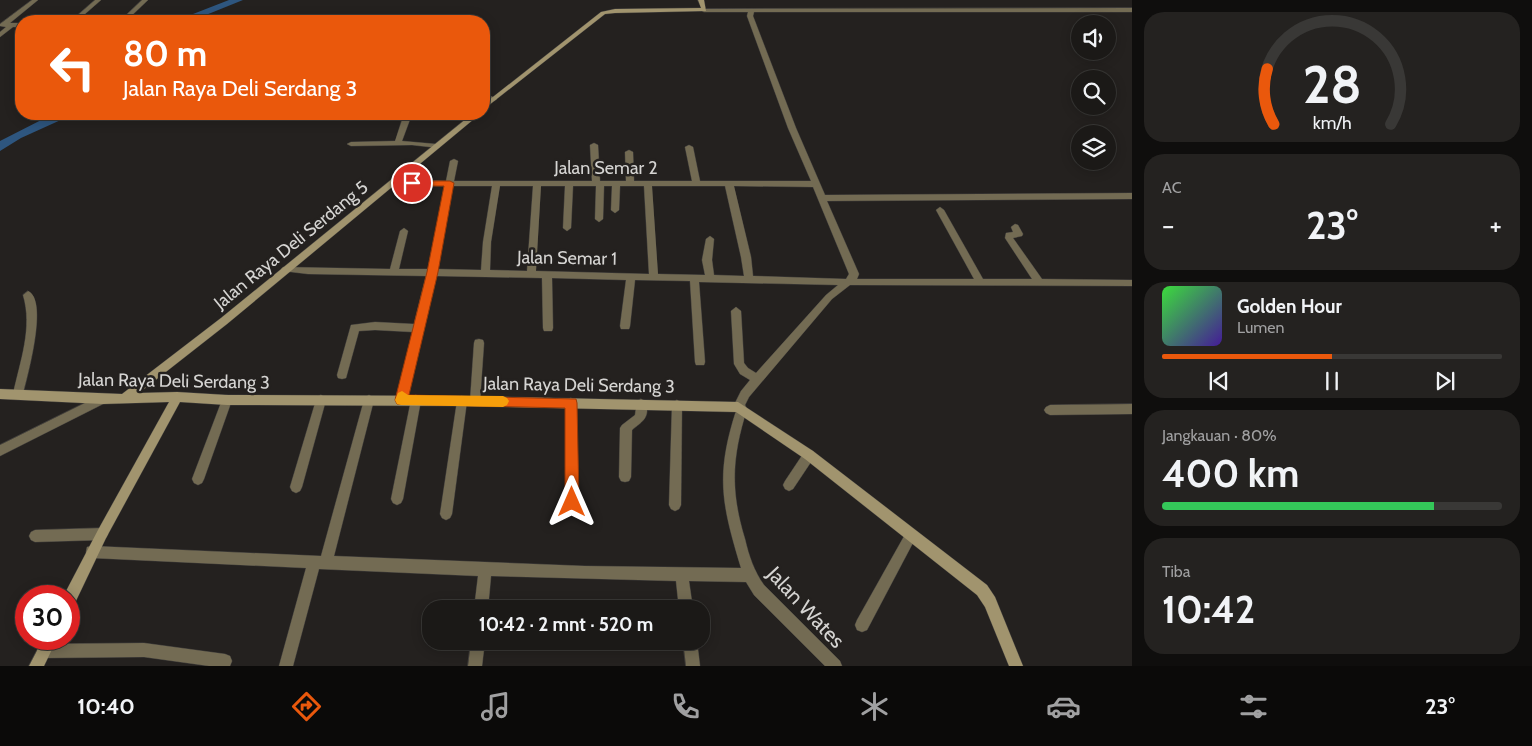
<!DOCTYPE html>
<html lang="id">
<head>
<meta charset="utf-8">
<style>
  :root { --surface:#1b1917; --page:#242220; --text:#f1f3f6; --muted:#a0a0a1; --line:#393836; --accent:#ea580c }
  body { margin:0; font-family:Cabin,sans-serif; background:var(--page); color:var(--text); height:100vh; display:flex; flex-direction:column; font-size:19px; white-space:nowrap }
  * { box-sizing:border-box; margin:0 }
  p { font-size:16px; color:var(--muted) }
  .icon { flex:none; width:28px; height:28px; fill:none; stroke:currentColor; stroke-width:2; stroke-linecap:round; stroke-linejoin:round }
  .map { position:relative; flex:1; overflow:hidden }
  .side { display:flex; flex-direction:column; gap:12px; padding:12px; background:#0f0e0d; width:400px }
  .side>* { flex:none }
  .hud { position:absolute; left:15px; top:15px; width:475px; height:105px; border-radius:20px; box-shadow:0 2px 12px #0003,0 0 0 1px var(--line); background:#ea580c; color:#fff; overflow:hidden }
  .buttons { position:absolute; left:1071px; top:15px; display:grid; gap:10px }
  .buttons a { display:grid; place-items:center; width:45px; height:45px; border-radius:50%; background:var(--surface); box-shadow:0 2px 12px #0003,0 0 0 1px var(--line); font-size:25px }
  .speed { position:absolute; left:15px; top:585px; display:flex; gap:10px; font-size:25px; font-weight:700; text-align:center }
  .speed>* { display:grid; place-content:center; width:65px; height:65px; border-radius:50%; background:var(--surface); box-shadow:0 2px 12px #0003,0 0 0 1px var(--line); line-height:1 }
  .speed .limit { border:8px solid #d22; background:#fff; color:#111 }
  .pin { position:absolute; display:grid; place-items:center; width:42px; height:42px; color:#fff; margin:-21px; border:2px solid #fff; border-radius:50%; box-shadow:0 1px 5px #0007 }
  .me { position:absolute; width:55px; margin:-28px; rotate:0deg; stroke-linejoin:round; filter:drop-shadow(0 0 4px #0008) }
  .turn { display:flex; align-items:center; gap:18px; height:105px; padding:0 25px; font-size:22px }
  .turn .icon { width:65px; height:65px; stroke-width:2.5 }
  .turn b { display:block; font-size:35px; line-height:42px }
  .big { font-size:38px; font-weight:700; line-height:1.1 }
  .side .tile { flex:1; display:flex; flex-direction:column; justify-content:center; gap:8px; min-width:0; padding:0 18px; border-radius:20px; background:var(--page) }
  .side .dial { align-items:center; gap:0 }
  .dial svg { height:130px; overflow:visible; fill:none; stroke:var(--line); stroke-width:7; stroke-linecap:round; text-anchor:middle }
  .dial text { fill:var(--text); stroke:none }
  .song { display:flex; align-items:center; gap:15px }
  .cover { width:60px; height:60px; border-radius:8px; background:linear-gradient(135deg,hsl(120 70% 55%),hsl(260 70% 35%)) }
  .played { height:5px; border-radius:2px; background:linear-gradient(90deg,var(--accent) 50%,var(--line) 50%) }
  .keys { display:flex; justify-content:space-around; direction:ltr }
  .heat { display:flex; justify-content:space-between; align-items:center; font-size:28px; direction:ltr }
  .charge { height:8px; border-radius:4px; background:linear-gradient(90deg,#34c759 80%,var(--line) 0) }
  .trip { position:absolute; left:422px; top:600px; width:288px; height:50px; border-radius:20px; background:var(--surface); box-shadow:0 2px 12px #0003,0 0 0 1px var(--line); font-weight:700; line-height:50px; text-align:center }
  .menu { display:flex; height:80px; justify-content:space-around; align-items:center; background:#0b0a09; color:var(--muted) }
  .menu .icon { width:35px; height:35px }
  .menu .current { color:var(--accent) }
  .menu b { font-size:22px; color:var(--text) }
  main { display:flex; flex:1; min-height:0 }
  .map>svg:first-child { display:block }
</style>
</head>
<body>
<main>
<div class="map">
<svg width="1132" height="666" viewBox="0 0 1132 666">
  <rect width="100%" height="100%" fill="#24211f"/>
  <g fill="#2e567f">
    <path d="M229 0H243L191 21H175Z"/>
    <path d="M53 114H74L21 138 0 151V141Z"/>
  </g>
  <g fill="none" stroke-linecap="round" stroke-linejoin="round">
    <g stroke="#403e3c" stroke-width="1">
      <g id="street">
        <path d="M32 0H38L10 23H21V27H13L0 37V32L6 27 0 26V24Z"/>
        <path d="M95 0H101L77 21H71Z"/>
        <path d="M142 0H148L126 21H120Z"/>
        <path d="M1132 8V12H754L753 16 796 128 825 195 1132 193V199L827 201 859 274 857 279H974L936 210 940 207 944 210 983 279H1032L1005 238 1006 233 1013 232 1011 227 1015 224 1018 225 1023 234 1022 236 1013 238 1042 279 1132 280V286L850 285 832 299 749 397 745 405 747 409C732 457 730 490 745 539 749 556 754 571 764 585L840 661 842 666H825L754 595 746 582 689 581 693 609H679L676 581 491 576 488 609H474L478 576 319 569 293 666H279L306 568 92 558 87 557 86 552 87 547 92 546 321 556 364 400 365 397 369 395 373 397 374 400 334 556 585 566 741 568C722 505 715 476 736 411L733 407 741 391 750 380 740 374 734 364 731 311 736 307 741 311 744 363 748 368 756 373 826 295 838 285 699 282 705 362 704 365H696L695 362 690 281 635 280 630 326 629 329H621L620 326 626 280 552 278 553 328 552 331H544L543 328 542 278 436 276 406 400 405 403 401 405 397 403 396 400 413 332 375 330 359 331 346 378 342 379 338 378 337 375 351 325 375 322 414 324 426 276 308 274 283 271 281 269 283 267 390 269 400 231 404 228 408 231 399 269H428L445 186H411L392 182 391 180 395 178 411 180 446 181 450 161 454 159 458 161 454 181H592L590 145 594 143 598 145 600 181H626L625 152 629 150 633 152 634 181H692L685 147 689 145 693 147 700 181H811L788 128 747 16 748 12H704L702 11V9ZM453 186H492L483 242 481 270 437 269ZM500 186H533L527 271 490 270 491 242ZM541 186H565L563 228 567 231 571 228 573 186H596L595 219 599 222 603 219 604 186H612L611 210 615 213 619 210 620 186H644L649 274 536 271ZM652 186H725L741 257 744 276 714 275 712 260 714 239 710 236 706 239 702 260 705 275 658 274ZM734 186 813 187 849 274 846 279 753 276 751 257Z"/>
        <path d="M484 94 496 98 497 99 494 101 484 98Z"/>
        <path d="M404 114H412L402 141 436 144 440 146 439 148 412 145 351 146 347 144 351 142 395 141Z"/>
        <path d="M28 291C49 300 27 377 23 394L22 397 18 399 14 397 13 394C20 361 33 328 23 295Z"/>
        <path d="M479 339 483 340 484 343 480 401 479 404 475 406 471 404 470 401 474 343 475 340Z"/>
        <path d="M103 394 107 396 108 399 107 402 0 456V445Z"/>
        <path d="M227 395 231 397 232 400 204 479 202 483 198 485 194 483 192 479 222 400 223 397Z"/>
        <path d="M321 395 325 397 326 400 302 487 300 491 296 493 292 491 290 487 316 400 317 397Z"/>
        <path d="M416 395 420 397 421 400 403 499 401 503 397 505 393 503 391 499 411 400 412 397Z"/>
        <path d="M462 396 466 398 467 401 452 514 450 518 446 520 442 518 440 514 457 401 458 398Z"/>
        <path d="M571 398 575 400 576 403 578 502 576 506 572 508 568 506 566 502V403L567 400Z"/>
        <path d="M641 399 645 401C651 417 643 421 632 430L631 477 629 481 625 482 621 481 619 477 620 428 622 425 635 415 637 401Z"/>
        <path d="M677 400 681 402 682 405 681 505 679 509 675 511 671 509 669 505 672 405 673 402Z"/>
        <path d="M1132 404V414L1050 415 1046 413 1044 410 1046 407 1050 405Z"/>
        <path d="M809 450 813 451 815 455 813 459 793 489 789 491 785 489 783 485 785 481 805 451Z"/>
        <path d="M102 528 106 530 108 534 106 538 102 540 35 542 31 540 29 536 31 532 35 530Z"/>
        <path d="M911 529 915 531 917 535 915 539 867 630 862 632 857 630 855 625 857 620 907 531Z"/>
        <path d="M471 641H485L482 666H468Z"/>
        <path d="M683 641H697L700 666H686Z"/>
        <path d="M144 643 225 654 230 656 232 661 230 666H209L144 657 44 658 39 656 37 651 39 646 44 644Z"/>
      </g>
    </g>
    <g stroke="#403e3c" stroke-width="1">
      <g id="secondary">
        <path d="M698 0H704L706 11 615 13 605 14 484 109V104L601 12 615 9 701 8Z"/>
        <path d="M472 114H480L227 324 139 393 177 392 227 395 462 396 738 402 813 451 987 585 995 597 1023 666H1009L985 607 977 595 805 459 736 412 462 406 227 405 180 402 106 538 74 605 69 607V596L64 595 98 530 169 402 103 404 0 399V389L122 394 221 318Z"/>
        <path d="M43 639H57L44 666H29Z"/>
      </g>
    </g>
    <use href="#street" fill="#736b53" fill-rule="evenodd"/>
    <use href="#secondary" fill="#a1946e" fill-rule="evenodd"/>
  </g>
  <path fill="#ea580c" stroke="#983908" d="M408 181H450L454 183 438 272 409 395 576 399 577 403 579 502 577 506 572 508 567 506 565 502V408L397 404 395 400 427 272 444 186H412L407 183Z"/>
  <path fill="#f59e0b" d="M402 391 408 395 503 396 507 398 509 401 507 405 503 407 401 405 397 404 395 400 398 393Z"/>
  <g text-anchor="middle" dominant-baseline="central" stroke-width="5" stroke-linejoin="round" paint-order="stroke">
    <g font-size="18" fill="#d5d4d2" stroke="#24211f">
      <text x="606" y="168">Jalan Semar 2</text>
      <text transform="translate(291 245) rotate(-39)">Jalan Raya Deli Serdang 5</text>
      <text transform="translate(567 258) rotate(1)">Jalan Semar 1</text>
      <text transform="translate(174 381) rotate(1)">Jalan Raya Deli Serdang 3</text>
      <text transform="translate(579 385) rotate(1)">Jalan Raya Deli Serdang 3</text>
    </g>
    <g font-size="21" fill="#d5d4d2" stroke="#24211f">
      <text transform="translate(806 607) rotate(47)">Jalan Wates</text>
    </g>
  </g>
</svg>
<div class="buttons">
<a><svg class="icon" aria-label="sound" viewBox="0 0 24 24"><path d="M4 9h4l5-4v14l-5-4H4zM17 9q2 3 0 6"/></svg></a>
<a><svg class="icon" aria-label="search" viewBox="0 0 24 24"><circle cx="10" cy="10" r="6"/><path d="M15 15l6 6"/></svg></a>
<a><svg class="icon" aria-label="layers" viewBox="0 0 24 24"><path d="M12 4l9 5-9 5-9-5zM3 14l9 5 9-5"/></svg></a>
</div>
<div class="speed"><div class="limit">30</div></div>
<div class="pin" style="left:412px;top:183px;background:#d93025"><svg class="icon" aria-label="arrive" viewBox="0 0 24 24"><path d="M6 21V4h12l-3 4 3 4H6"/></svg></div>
<svg class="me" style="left:572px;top:502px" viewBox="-20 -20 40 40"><path d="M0-17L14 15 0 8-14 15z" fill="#ea580c" stroke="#fff" stroke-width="4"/></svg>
<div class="trip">10:42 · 2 mnt · 520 m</div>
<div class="hud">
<div class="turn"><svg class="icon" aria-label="left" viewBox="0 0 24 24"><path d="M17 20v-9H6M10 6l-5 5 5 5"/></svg><div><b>80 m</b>Jalan Raya Deli Serdang 3</div></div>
</div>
</div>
<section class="side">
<div class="tile dial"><svg viewBox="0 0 100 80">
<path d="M14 69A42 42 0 1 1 86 69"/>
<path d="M14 69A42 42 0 0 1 10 35" stroke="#ea580c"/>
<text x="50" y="56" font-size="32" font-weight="700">28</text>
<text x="50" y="72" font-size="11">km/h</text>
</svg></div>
<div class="tile"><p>AC</p>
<div class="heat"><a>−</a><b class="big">23°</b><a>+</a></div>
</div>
<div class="tile">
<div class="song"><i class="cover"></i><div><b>Golden Hour</b><p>Lumen</p></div></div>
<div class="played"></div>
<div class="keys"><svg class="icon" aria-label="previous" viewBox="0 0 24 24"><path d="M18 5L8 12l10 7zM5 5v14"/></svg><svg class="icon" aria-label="pause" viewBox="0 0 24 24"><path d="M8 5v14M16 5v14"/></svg><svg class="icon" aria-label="next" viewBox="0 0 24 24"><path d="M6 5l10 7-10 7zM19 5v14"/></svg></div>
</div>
<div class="tile"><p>Jangkauan · 80%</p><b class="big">400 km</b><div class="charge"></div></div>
<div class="tile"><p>Tiba</p><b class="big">10:42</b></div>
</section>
</main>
<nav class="menu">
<b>10:40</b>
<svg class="icon current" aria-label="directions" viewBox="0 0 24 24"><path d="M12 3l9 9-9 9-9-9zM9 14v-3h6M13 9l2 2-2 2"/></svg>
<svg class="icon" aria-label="music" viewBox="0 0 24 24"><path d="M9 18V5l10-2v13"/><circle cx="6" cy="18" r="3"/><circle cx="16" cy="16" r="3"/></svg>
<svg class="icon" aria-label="phone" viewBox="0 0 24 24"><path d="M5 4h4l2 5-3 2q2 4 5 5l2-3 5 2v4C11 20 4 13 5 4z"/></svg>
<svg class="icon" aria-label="climate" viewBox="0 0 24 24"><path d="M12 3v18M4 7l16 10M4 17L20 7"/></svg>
<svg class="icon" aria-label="car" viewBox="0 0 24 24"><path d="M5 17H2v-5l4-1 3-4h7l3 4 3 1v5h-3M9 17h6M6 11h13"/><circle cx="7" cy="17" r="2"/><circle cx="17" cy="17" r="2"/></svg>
<svg class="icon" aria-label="filters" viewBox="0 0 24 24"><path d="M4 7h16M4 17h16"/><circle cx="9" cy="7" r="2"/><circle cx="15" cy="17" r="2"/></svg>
<b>23°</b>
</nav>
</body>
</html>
